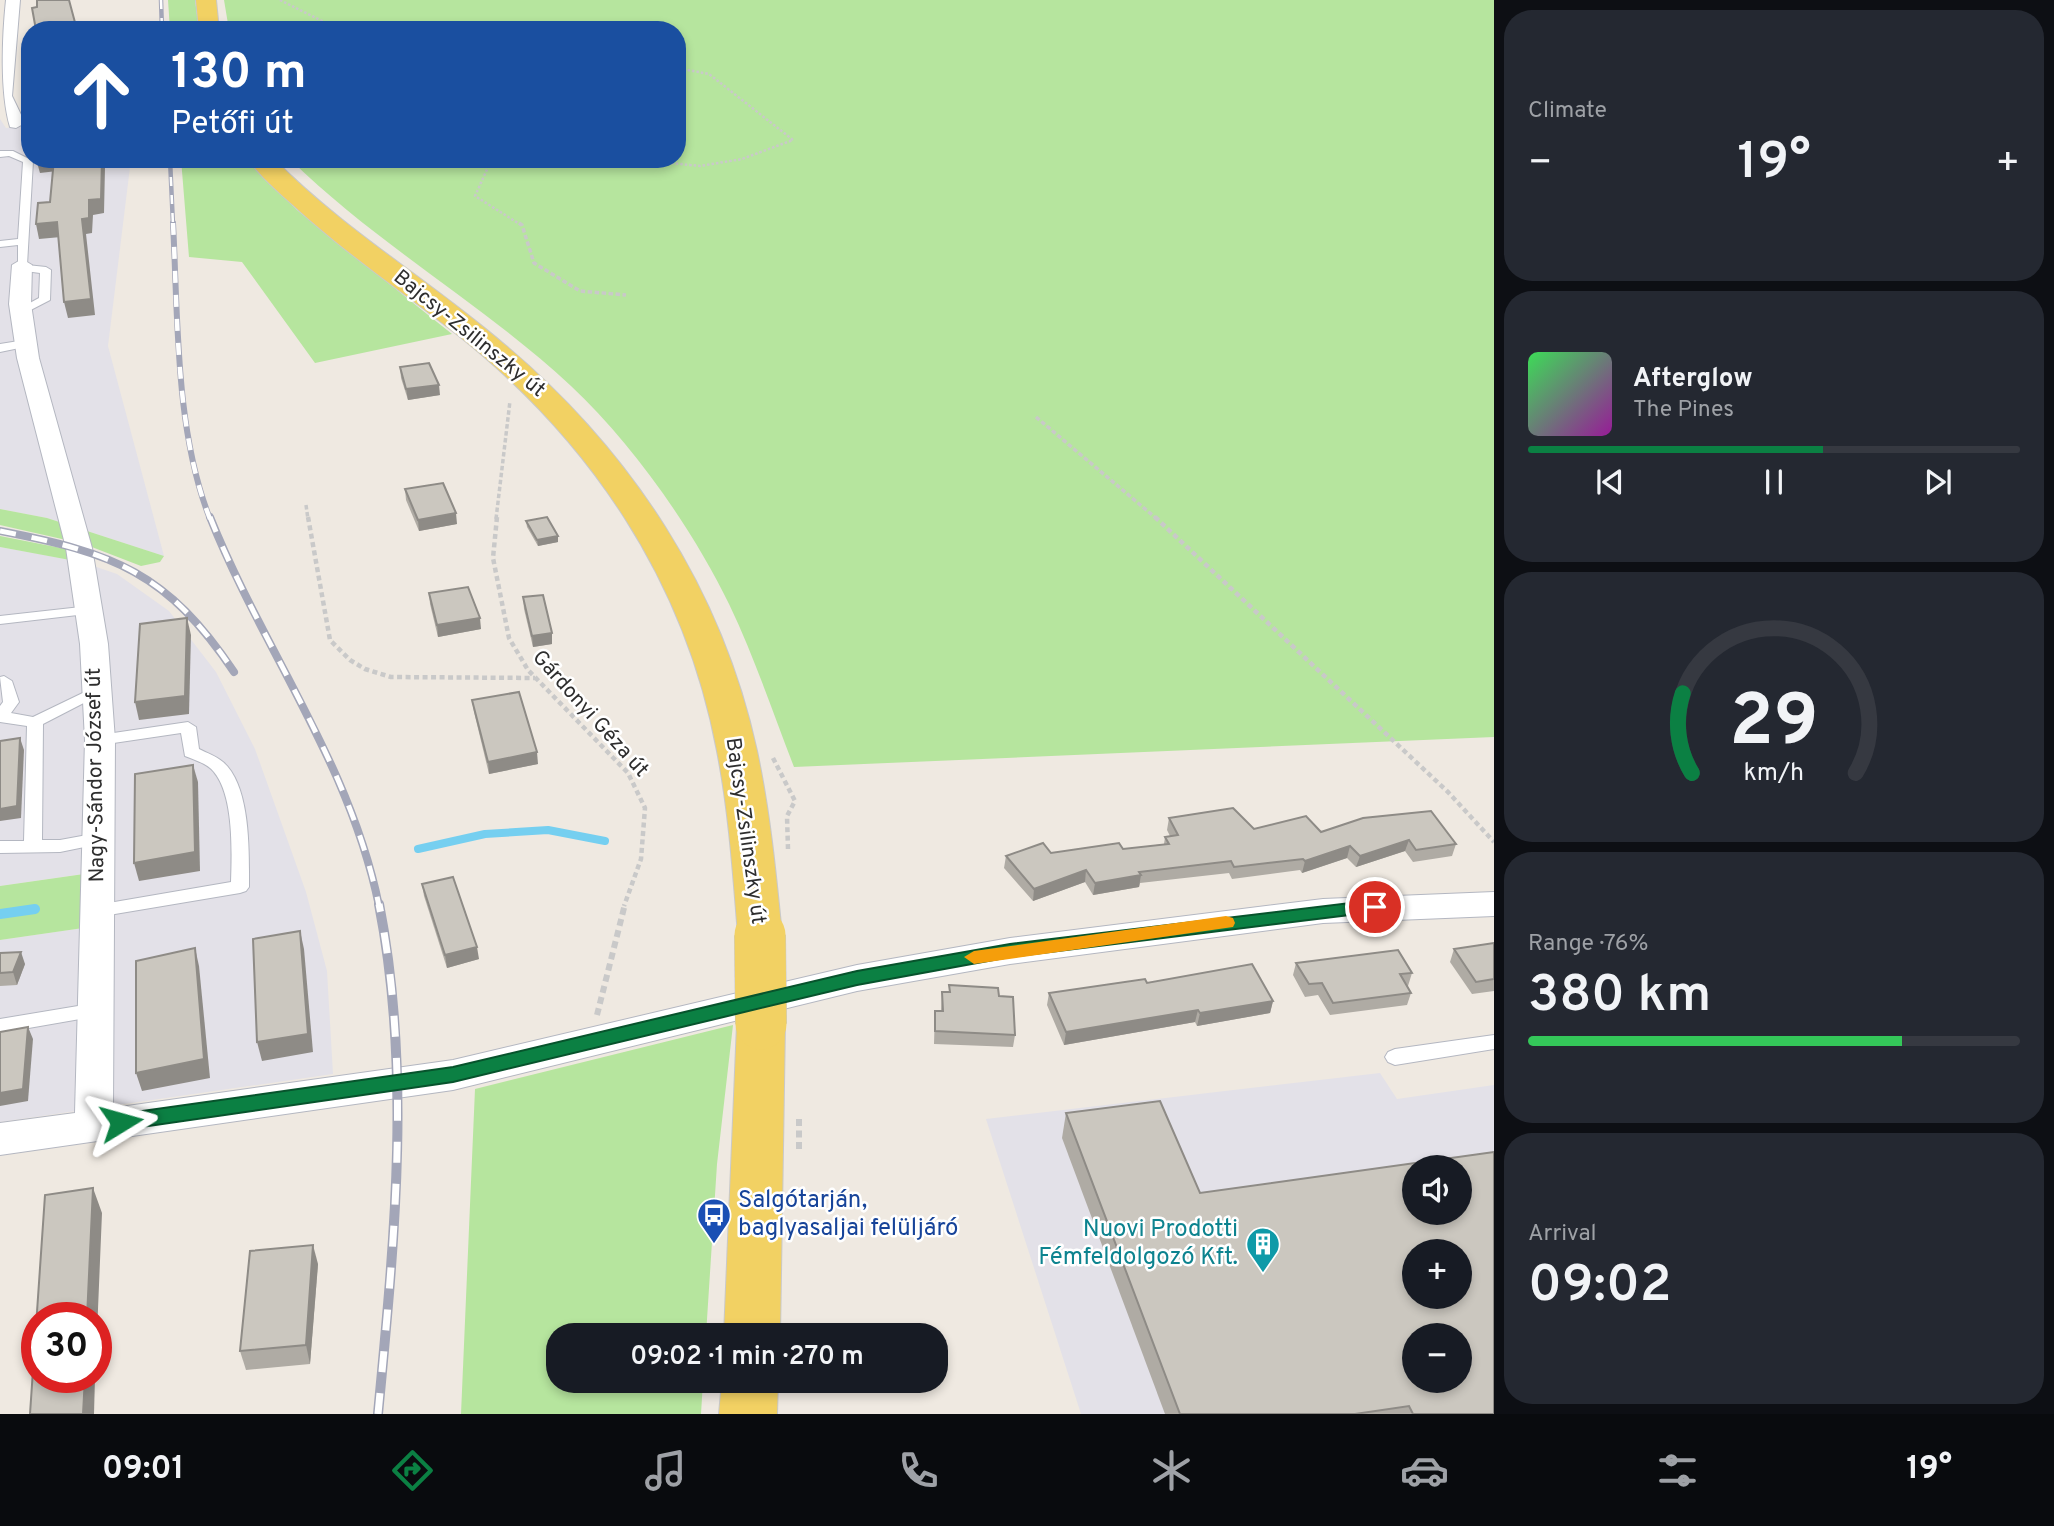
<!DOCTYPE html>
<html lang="en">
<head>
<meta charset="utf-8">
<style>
  :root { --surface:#171b24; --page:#242831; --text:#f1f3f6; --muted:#9ea1a6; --line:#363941; --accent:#0b8043 }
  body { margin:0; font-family:Overpass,sans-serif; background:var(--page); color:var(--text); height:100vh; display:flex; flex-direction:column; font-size:26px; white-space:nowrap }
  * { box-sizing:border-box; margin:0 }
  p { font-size:23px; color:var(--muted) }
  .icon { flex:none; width:38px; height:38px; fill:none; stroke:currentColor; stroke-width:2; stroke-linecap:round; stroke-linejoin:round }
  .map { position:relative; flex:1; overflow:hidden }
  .panel { display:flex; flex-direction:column; gap:10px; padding:10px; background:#0d0f14; width:560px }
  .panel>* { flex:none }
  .hud { position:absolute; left:21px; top:21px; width:665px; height:147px; border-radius:28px; box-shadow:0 4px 10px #0003; background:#1a4fa0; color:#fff; overflow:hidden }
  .tools { position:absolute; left:1402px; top:1155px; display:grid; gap:14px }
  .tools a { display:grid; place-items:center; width:70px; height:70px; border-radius:50%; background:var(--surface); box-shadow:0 4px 10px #0003; font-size:35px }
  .speed { position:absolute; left:21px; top:1302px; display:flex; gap:14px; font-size:35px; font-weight:700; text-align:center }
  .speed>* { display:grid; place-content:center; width:91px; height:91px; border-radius:50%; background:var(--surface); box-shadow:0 4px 10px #0003; line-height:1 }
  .speed .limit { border:10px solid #d22; background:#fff; color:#111 }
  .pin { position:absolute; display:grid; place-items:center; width:60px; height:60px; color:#fff; margin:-30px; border:4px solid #fff; border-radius:50%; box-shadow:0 2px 7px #0007 }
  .me { position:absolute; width:77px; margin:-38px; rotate:82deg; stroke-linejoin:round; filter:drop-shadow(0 0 5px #0008) }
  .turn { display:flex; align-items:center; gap:24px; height:147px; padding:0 35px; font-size:32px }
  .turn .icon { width:91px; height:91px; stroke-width:2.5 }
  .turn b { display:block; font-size:49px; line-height:60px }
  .big { font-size:52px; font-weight:600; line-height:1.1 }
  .panel .tile { flex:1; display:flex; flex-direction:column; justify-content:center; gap:10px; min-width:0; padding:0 24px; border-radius:28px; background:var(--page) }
  .panel .dial { align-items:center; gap:0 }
  .dial svg { height:182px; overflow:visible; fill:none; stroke:var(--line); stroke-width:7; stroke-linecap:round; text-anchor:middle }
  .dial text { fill:var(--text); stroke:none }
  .song { display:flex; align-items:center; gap:21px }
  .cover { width:84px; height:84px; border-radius:10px; background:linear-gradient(135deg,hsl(130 70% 55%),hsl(300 70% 35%)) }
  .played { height:7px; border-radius:4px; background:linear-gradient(90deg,var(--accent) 60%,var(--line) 60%) }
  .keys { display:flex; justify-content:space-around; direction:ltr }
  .heat { display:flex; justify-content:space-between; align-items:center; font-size:38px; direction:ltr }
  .charge { height:10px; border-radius:5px; background:linear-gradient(90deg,#34c759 76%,var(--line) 0) }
  .trip { position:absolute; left:546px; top:1323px; width:402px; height:70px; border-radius:28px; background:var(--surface); box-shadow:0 4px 10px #0003; font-weight:600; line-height:70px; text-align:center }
  .dock { display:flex; height:112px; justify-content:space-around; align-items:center; background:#090b0e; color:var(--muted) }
  .dock .icon { width:49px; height:49px }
  .dock .on { color:var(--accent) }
  .dock b { font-size:32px; color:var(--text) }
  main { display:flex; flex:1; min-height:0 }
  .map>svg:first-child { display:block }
</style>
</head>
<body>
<main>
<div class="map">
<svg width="1494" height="1414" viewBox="0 0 1494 1414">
  <rect width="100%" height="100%" fill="#efe9e1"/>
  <g fill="#e3e1e8" fill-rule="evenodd">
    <path d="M0 119 6 128 30 125V159H131L108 346 164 556 47 518 0 509Z"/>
    <path d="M0 547 82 562 117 574 169 611 216 672 255 749 306 892 327 971 333 1074 0 1122V940L97 926V872L0 886Z"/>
    <path d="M1380 1073 1397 1099 1494 1085V1414H1081L986 1119ZM1414 1167H1460V1213H1414ZM1414 1251H1460V1297H1414ZM1414 1335H1460V1381H1414Z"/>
  </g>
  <g fill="#b6e59e">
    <path d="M168 0H195L199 30H170Z"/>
    <path d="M224 0H1494V737L794 767C773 713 754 656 729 604 692 528 632 443 571 386 483 304 376 244 290 159H677V30H229Z"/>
    <path d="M181 159H246L297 210 452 334 315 363 242 262 189 257Z"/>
    <path d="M0 509 47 518 164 556 160 562 141 566 84 544 0 525Z"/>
    <path d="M0 536 66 549 70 560 0 547Z"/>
    <path d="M98 872 97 926 0 940V886Z"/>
    <path d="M733 1025 717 1164 706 1335H558V1381H703L701 1414H461L475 1089Z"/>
  </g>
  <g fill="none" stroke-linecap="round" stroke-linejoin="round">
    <path stroke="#75cff0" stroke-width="8" d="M418 849 485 834 548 830 605 841"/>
    <path stroke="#75cff0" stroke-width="10" d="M0 914 35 909"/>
    <g stroke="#b4b7c1" stroke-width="2">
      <g id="lane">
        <path d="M0 151H13L33 161 27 265 46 267 51 270 50 300 21 315 17 314V310L39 298 40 273 18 270V245L0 247V241L18 239 23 162 9 156 0 157Z"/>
        <path d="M25 340 29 342V346L0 352V344Z"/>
        <path d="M90 606 95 607 97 610 95 613 0 624V616Z"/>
        <path d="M4 676 12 681 19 702 11 713 33 717 91 689 97 687 105 692 43 724 42 840H60L98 833 104 835 107 839 104 843 60 852 0 853V841H24L27 726 0 722V706L3 702 0 677Z"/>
        <path d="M188 722 196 727 199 749C207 753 216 756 223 762 251 786 249 853 249 887L246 891 240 893 97 917 91 915 88 911 91 907 97 905 231 882C232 852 234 796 214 772 208 764 195 760 185 756L181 733 100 745 92 740 100 735Z"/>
        <path d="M96 1003 103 1005 106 1010 103 1015 0 1033V1019Z"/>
        <path d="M1494 1035V1049L1395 1065 1388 1062 1385 1057 1388 1052 1395 1049Z"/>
      </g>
    </g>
    <g stroke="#b4b7c1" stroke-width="2">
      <g id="street">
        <path d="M6 0H20L12 96 25 123 16 128 10 127C0 93 2 38 6 0Z"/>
        <path d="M22 259 32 265 31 304 39 358 92 548 108 644 115 740 113 1108 453 1060 857 965 1010 938 1323 899 1494 892V916L1323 923 1010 964 857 991 453 1090 0 1155V1123L75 1113 85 740 80 644 66 548 17 358 9 304 12 265Z"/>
      </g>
    </g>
    <g stroke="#c9c9c9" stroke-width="2">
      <g id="primary">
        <path d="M196 0H216L219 30H199Z"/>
        <path d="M248 159H274C344 230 429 280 505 345 631 451 722 589 757 751 770 812 776 874 782 935L776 946 760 951 744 946 738 935C733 874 729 812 717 751 685 580 590 439 454 332 400 290 343 251 293 205 277 191 260 176 248 159Z"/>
        <path d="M761 1006 778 1011 785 1024 780 1335H724L737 1024 744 1011Z"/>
        <path d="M722 1381H778L777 1414H719Z"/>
      </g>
    </g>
    <g stroke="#c9c9c9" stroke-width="2.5" stroke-dasharray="2.5 2" stroke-linecap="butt">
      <path d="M280 0 340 30"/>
      <path d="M631 159 700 166 742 159 793 140 709 74 677 68"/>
      <path d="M521 225 475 196 489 165 528 159"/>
    </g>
    <g stroke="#c9c9c9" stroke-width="3.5" stroke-dasharray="4.5 2.5" stroke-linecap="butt">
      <path d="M519 223 522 225 534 263 580 291 626 295"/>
      <path d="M1036 417 1157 519"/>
      <path d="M306 505 308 519"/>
      <path d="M496 519 510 401"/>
    </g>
    <g stroke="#c9c9c9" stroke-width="4.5" stroke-dasharray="5 3.5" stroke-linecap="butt">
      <path d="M308 517 330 640 350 660 365 669 391 677 535 678"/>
      <path d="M497 517 493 558 509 638 528 670 628 773 645 808 641 859 624 906"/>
      <path d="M1155 517 1448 792 1494 842"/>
      <path d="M773 758 795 801 787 816 788 849"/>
    </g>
    <g stroke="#c9c9c9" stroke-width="6" stroke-dasharray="7 4.5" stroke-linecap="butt">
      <path d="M597 1015 625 904"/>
      <path d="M799 1119V1152"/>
    </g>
    <use href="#lane" fill="#fff" fill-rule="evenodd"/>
    <use href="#street" fill="#fff" fill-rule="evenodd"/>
    <use href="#primary" fill="#f2d163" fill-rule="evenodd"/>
    <g stroke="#a3a6b8" stroke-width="4.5">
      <g id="rail-far3">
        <path d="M161 0 162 30"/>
        <path d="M170 159 173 225"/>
      </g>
    </g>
    <g stroke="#a3a6b8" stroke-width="6">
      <path id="rail-far2" d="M173 223C178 317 175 430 210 519"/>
    </g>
    <g stroke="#a3a6b8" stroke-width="8">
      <g id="rail-far1">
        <path d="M210 517C263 650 350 763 379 906"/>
        <path d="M0 531C114 553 167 572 234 672"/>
      </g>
    </g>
    <g stroke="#a3a6b8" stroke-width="10">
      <path id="rail" d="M378 1414C394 1244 412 1073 379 904"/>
    </g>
    <use href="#rail-far3" stroke="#fff" stroke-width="2.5" stroke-dasharray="9" stroke-linecap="butt"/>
    <use href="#rail-far2" stroke="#fff" stroke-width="4.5" stroke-dasharray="12" stroke-linecap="butt"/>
    <use href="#rail-far1" stroke="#fff" stroke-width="5" stroke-dasharray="16" stroke-linecap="butt"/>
    <use href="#rail" stroke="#fff" stroke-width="7" stroke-dasharray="21" stroke-linecap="butt"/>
    <g stroke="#c9c9c9" stroke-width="52" stroke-linecap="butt">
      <path id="primary-bridge" d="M760 935 761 1024"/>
    </g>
    <use href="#primary-bridge" stroke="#f2d163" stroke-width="51"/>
  </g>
  <g fill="#afaba4">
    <path d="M400 367 440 395 408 400 401 378Z"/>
    <path d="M405 489 457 524 419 531 406 500Z"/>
    <path d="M526 521 558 536V542L538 546 527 527Z"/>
    <path d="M429 593 481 629 438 637 430 604Z"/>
    <path d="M523 597 552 644 533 647 524 609Z"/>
    <path d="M472 700 538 764 489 774 474 712Z"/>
    <path d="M1169 818 1254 829 1321 832 1456 844 1452 856 1413 862 1405 851 1356 867 1347 858 1302 873 1300 870 1232 879 1229 873 1140 883 1139 887 1093 895 1085 882 1033 901 1004 868 1006 856 1123 849 1164 844 1165 837 1170 836 1167 830Z"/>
    <path d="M422 884 479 959 447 968 424 896Z"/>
    <path d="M1494 943V991L1472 994 1450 962 1454 949Z"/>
    <path d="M0 953 25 964 17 985 0 986Z"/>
    <path d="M1296 963 1412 973 1408 986H1407L1411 993 1407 1005 1330 1015 1318 995 1305 997 1293 975Z"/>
    <path d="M1147 983 1273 1001 1270 1013 1197 1026 1195 1022 1064 1045 1047 1005 1049 993Z"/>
    <path d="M949 985 999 996 1015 1035 1013 1047 934 1044 935 1011H941L942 992H949Z"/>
    <path d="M1066 1113 1200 1193 1494 1414H1165L1062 1138Z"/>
    <path d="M318 1264 310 1364 246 1370 240 1351Z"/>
  </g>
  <g fill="#8e8b86">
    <path d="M36 159H54L57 171 40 173Z"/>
    <path d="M102 159H104L105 167 104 213 93 215 92 233 86 234 95 315 68 318 64 302 82 219Z"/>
    <path d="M57 222 61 237 39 239 36 224Z"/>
    <path d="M439 385 440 395 408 400 406 389Z"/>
    <path d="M456 513 457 524 419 531 418 520Z"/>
    <path d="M558 536V542L538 546 537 540Z"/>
    <path d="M187 618 191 635 189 714 139 720 135 702Z"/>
    <path d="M480 618 481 629 438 637 437 625Z"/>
    <path d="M552 633V644L533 647 532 636Z"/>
    <path d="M20 738 24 750 21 818 0 821V809Z"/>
    <path d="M537 752 538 764 489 774 488 762Z"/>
    <path d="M193 765 198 782 200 871 139 881 134 863Z"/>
    <path d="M1409 840 1405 851 1356 867 1360 856Z"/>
    <path d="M1350 846 1347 858 1302 873 1305 861Z"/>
    <path d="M1086 870 1085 882 1033 901 1034 889Z"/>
    <path d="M1141 875 1139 887 1093 895 1095 883Z"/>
    <path d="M300 931 304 949 313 1052 262 1061 257 1042Z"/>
    <path d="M477 947 479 959 447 968 445 955Z"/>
    <path d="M195 948 199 966 210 1078 142 1091 136 1073Z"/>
    <path d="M21 952 25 964 17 985 13 972Z"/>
    <path d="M1273 1001 1270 1013 1197 1026 1200 1013Z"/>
    <path d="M1198 1010 1195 1022 1064 1045 1066 1032Z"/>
    <path d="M28 1027 33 1039 28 1101 0 1106V1093Z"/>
    <path d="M93 1188 102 1213 96 1357V1318H87Z"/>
    <path d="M313 1245 318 1264 310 1364 306 1345Z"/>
    <path d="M85 1377H95L94 1414H83Z"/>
  </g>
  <g fill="#cbc7bf" stroke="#8e8b86" stroke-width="2" fill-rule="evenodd">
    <path d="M37 0H69L77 30H36L32 8 37 7Z"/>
    <path d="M30 54V96H29L24 55Z"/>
    <path d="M54 159H102L101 199 89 200V218L82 219 91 299 64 302 57 222 36 224 38 203 50 202Z"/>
    <path d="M429 363 439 385 406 389 400 367Z"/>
    <path d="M443 483 456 513 418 520 405 489Z"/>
    <path d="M547 517 558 536 537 540 526 521Z"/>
    <path d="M468 587 480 618 437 625 429 593Z"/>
    <path d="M543 595 552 633 532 636 523 597Z"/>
    <path d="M187 618 185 696 135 702 140 624Z"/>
    <path d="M519 692 537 752 488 762 472 700Z"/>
    <path d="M20 738 17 806 0 809V741Z"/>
    <path d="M193 765 195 852 134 863 135 774Z"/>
    <path d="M1233 808 1254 829 1306 816 1321 832 1363 818 1431 811 1456 844 1416 850 1409 840 1360 856 1350 846 1305 861 1303 859 1234 867 1231 861 1139 872 1141 875 1095 883 1086 870 1034 889 1006 856 1043 843 1051 853 1119 843 1123 849 1169 844 1165 837 1178 835 1169 818Z"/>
    <path d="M453 877 477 947 445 955 422 884Z"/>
    <path d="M300 931 308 1034 257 1042 253 939Z"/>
    <path d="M1494 943V979L1476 982 1454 949Z"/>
    <path d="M195 948 204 1059 136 1073V961Z"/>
    <path d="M1398 950 1412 973 1400 974 1411 993 1333 1003 1322 983 1309 984 1296 963Z"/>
    <path d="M21 952 13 972 0 973V953Z"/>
    <path d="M1252 964 1273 1001 1200 1013 1198 1010 1066 1032 1049 993 1145 979 1147 983Z"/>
    <path d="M949 985 998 988 999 996 1013 997 1015 1035 935 1031V1011H943L942 992H950Z"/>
    <path d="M28 1027 23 1089 0 1093V1032Z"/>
    <path d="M1160 1101 1200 1193 1494 1152V1414H1413L1409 1406 1355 1414H1180L1066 1113ZM1414 1167H1460V1213H1414ZM1414 1251H1460V1297H1414ZM1414 1335H1460V1381H1414Z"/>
    <path d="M93 1188 87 1318H37V1377H85L83 1414H30L45 1195Z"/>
    <path d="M313 1245 306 1345 240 1351 250 1251Z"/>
  </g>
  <path fill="#0b8043" stroke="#07532c" stroke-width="2" d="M1375 900 1382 902 1384 907 1382 911 1010 957 857 985 453 1082 121 1130 114 1128 111 1122 114 1116 121 1114 453 1067 857 971 1010 944Z"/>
  <path fill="#f59e0b" d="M1226 916 1233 918 1235 923 1233 927 974 964 964 957 974 951Z"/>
  <defs>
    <g id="bus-pin" transform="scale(1.75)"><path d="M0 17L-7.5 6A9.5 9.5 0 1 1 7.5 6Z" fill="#1a4fb4" stroke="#fff"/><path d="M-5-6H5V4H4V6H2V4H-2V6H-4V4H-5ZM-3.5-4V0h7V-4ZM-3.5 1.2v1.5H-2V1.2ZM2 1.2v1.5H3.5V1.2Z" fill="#fff"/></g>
    <g id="building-pin" transform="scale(1.75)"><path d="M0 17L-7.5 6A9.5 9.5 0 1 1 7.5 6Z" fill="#0f9aa8" stroke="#fff"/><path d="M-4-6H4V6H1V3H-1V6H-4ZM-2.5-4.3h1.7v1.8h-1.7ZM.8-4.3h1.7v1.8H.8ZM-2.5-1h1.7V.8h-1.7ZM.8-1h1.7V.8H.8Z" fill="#fff"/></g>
  </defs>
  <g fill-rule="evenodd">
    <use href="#bus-pin" x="714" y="1215"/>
    <use href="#building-pin" x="1263" y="1244"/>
  </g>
  <g text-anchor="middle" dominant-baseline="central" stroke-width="5" stroke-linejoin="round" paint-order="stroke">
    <g font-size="21" fill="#2e2e2e" stroke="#fff">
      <text transform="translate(469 334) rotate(39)">Bajcsy-Zsilinszky út</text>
      <text transform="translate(590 714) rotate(48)">Gárdonyi Géza út</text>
      <text transform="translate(96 775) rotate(-91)">Nagy-Sándor József út</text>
      <text transform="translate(745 831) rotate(82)">Bajcsy-Zsilinszky út</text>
    </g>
    <g font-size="24" fill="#164399" stroke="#fff" text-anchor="start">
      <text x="738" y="1201">Salgótarján,<tspan x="738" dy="28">baglyasaljai felüljáró</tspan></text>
    </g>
    <g font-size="24" fill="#0d838f" stroke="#fff" text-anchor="end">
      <text x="1238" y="1230">Nuovi Prodotti<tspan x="1238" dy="28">Fémfeldolgozó Kft.</tspan></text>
    </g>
  </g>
</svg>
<div class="tools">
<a><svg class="icon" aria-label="sound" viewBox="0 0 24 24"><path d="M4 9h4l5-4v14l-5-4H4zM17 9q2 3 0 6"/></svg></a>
<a>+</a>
<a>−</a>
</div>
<div class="speed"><div class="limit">30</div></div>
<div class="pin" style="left:1375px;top:907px;background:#d93025"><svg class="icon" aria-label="arrive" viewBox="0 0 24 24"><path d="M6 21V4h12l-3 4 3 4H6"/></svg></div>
<svg class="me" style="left:121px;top:1122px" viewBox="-20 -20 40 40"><path d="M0-17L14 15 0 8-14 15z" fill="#0b8043" stroke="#fff" stroke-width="4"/></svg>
<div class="trip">09:02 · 1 min · 270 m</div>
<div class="hud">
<div class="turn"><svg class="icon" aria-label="ahead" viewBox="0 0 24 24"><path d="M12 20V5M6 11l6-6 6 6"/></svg><div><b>130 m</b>Petőfi út</div></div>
</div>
</div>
<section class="panel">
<div class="tile"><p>Climate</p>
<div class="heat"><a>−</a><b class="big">19°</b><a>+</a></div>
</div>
<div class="tile">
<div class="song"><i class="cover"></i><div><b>Afterglow</b><p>The Pines</p></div></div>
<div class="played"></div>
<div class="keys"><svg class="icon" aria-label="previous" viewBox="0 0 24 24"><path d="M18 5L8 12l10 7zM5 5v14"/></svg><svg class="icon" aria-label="pause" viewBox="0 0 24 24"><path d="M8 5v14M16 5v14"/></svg><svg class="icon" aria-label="next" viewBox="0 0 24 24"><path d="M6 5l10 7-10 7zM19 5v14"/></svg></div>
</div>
<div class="tile dial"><svg viewBox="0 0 100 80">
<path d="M14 69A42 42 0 1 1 86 69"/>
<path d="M14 69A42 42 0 0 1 10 34" stroke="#0b8043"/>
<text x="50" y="56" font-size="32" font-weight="700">29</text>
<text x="50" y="72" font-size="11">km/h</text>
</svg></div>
<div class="tile"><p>Range · 76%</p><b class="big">380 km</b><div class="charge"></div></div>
<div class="tile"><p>Arrival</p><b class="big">09:02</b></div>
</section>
</main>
<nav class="dock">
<b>09:01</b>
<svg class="icon on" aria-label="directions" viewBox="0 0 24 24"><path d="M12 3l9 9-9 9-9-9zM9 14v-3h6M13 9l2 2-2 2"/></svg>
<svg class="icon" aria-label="music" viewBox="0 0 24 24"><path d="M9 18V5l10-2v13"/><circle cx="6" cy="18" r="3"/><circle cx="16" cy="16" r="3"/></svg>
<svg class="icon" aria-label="phone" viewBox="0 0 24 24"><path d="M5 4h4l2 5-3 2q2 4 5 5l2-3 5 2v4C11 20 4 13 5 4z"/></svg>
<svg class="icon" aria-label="climate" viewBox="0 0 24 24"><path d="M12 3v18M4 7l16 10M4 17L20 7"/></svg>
<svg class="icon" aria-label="car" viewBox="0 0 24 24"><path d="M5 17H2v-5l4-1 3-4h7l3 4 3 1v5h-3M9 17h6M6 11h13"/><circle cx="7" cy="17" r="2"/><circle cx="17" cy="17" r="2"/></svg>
<svg class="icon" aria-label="filters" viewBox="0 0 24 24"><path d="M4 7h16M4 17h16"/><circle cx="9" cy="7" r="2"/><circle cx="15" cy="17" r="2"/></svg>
<b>19°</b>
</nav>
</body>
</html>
